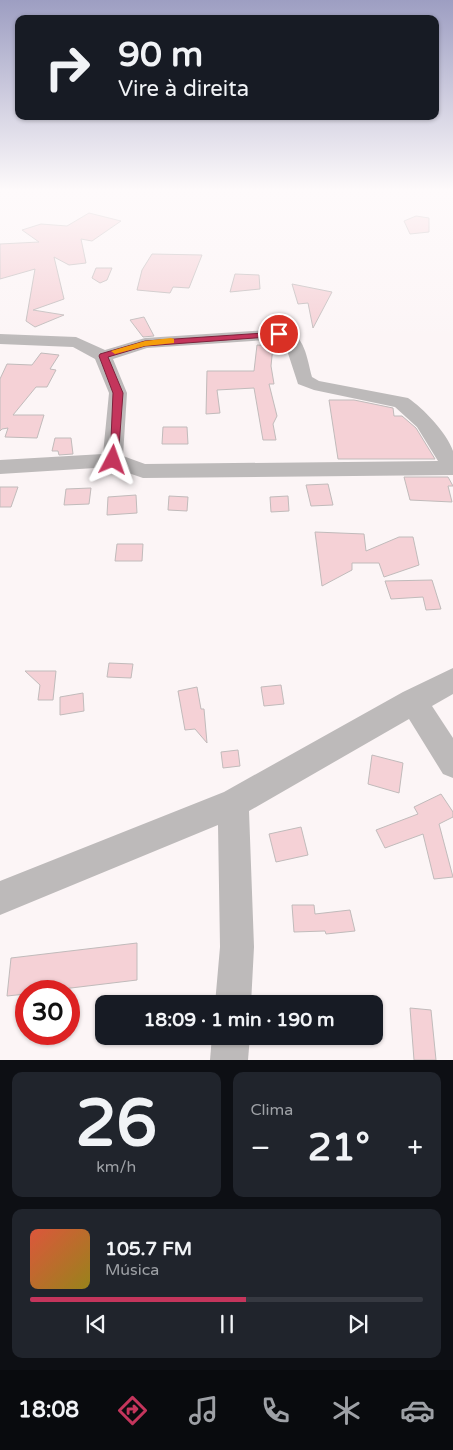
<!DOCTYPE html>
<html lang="pt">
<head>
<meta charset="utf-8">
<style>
  :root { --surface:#171b24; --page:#20242c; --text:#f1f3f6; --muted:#9ea1a6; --line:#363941; --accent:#c4355c }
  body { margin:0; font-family:"Varela Round",sans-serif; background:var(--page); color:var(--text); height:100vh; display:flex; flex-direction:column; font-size:19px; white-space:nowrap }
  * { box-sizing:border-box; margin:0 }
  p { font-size:16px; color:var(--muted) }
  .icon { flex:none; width:28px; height:28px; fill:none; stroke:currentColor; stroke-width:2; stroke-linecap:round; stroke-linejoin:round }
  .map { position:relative; height:1060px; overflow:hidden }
  .panel { display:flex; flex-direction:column; gap:12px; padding:12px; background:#0d0f14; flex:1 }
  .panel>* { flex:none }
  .banner { position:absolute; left:15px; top:15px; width:424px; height:105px; border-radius:10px; box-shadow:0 1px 4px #0004; background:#171b24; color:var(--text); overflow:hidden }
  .speed { position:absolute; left:15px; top:980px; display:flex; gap:10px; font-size:25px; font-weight:700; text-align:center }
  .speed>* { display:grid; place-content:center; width:65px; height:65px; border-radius:50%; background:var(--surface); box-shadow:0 1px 4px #0004; line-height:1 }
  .speed .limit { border:8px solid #d22; background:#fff; color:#111 }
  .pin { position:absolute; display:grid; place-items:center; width:42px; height:42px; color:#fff; margin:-21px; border:2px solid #fff; border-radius:50%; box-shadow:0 1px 5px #0007 }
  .me { position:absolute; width:55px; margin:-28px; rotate:4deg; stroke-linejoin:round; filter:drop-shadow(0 0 4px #0008) }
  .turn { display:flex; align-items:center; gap:18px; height:105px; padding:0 20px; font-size:22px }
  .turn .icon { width:65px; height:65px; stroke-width:2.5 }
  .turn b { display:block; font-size:35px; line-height:42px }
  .big { font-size:38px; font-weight:700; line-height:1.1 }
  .panel .widget { flex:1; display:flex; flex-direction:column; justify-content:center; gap:8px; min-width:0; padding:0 18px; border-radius:10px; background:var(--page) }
  .panel .dial { align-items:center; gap:0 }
  .dial b { font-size:65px; line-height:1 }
  .song { display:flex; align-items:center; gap:15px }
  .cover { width:60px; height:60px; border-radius:8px; background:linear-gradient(135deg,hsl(10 70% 55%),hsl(50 70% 35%)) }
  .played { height:5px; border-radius:2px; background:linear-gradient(90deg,var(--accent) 55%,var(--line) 55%) }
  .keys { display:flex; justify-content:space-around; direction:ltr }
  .heat { display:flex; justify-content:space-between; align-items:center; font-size:28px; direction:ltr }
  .panel .tiles { flex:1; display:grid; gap:12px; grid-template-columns:1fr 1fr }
  .widget:last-child { grid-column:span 2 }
  .trip { position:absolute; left:95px; top:995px; width:288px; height:50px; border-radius:10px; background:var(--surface); box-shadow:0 1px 4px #0004; font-weight:700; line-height:50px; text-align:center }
  .tab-bar { display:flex; height:80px; justify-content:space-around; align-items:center; background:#090b0e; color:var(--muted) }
  .tab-bar .icon { width:35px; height:35px }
  .tab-bar .active { color:var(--accent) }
  .tab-bar b { font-size:22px; color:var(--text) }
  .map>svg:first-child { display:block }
</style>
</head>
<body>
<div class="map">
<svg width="453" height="1060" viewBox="0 0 453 1060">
  <rect width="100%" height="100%" fill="#fcf5f6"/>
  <g fill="#f5d1d6" stroke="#c1bbbb">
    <path d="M89 213 121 221 92 241 81 239 86 263 69 265 54 257 64 299 33 310 64 315 35 327 26 321 35 269 0 279V244L39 242 22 230 41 224 67 226Z"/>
    <path d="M416 216 429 218V232L410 234 404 221Z"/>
    <path d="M152 254 202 255 189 288 173 287 170 293 137 290 142 270Z"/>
    <path d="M96 268H112L107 280 100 283 92 278Z"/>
    <path d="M235 274 259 275 260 289 230 292Z"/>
    <path d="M292 284 332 292 313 328 308 303 298 304Z"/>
    <path d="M144 317 154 336 143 337 130 320Z"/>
    <path d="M257 345 273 346 271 366 274 384H269L277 416 273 424 276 440H263L254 388 217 390 220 413 206 414 207 371H254Z"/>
    <path d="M41 353 59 355 50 369 56 370 47 387H36L13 415H44L37 438 5 437 8 428 2 429 0 431V379L7 364 32 365Z"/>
    <path d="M329 400H354L393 408 394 416H402L416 428 435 459H338Z"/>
    <path d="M163 427H187L188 444H162Z"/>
    <path d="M55 438H71L73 454 59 455 58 451H52Z"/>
    <path d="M404 477H448L453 486H448L452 502 410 500Z"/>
    <path d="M328 484 333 505 311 506 306 485Z"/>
    <path d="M0 487H18L11 507H0Z"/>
    <path d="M91 488 89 504 64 505 66 489Z"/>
    <path d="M136 495 137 513 107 515 108 497Z"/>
    <path d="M169 496 188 497 187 511 168 510Z"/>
    <path d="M288 496 289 511 271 512 270 497Z"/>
    <path d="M315 532 364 534 366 551 399 537H413L419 565 384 577 379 563H352V570L322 586Z"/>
    <path d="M117 544H143L142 561H115Z"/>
    <path d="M432 580 441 609 426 610 423 597 391 599 385 581Z"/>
    <path d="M109 663 133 664 131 678 107 677Z"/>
    <path d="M25 671H56L53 700H38L40 685Z"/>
    <path d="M281 685 284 704 264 706 261 687Z"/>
    <path d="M197 687 201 709H204L207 743 195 729 185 730 178 691Z"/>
    <path d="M83 693 84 711 60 715V697Z"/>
    <path d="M238 750 240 766 223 768 221 752Z"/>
    <path d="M372 755 403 763 399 793 368 784Z"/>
    <path d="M441 794 453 812V817L439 824 453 877 434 879 423 834 385 848 376 830 418 814 414 807Z"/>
    <path d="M301 827 308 855 276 862 269 834Z"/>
    <path d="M292 905H314L315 914 350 910 355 931 326 934 325 931 294 932Z"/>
    <path d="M137 943V980L46 991H26V994L7 996 11 958Z"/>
    <path d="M410 1008 431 1010 436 1060H414Z"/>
  </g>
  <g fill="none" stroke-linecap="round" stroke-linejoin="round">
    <g fill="#bdbaba" fill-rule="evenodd">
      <path d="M284 329C305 334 307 359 312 377L319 381 408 398C423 408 447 433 453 451 453 458 453 468 453 475L143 478 111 467 0 474V460L103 454 109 393 95 359 73 347 0 344V334L76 337 105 350 145 338ZM281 339 284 341 298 384 314 390 395 407 417 427 438 461 145 464 123 456 127 393 113 359 147 348Z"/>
      <path d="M453 668V694L432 706 453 738V778L443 774 409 719 249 811 254 947 251 1004H215L220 947 218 825 0 915V881L224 792 403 692Z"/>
      <path d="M212 1036H250L248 1060H210Z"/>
    </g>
  </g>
  <linearGradient id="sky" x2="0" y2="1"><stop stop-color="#9d9ec2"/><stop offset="0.56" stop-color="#fefafb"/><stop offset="1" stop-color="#fefafb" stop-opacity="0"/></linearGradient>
  <rect width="453" height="340" fill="url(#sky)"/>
  <path fill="#c4355c" stroke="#7f223c" d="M279 332H282V336L145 346 108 357 123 393 118 460 113 463 110 462 113 393 99 356 100 354 145 341Z"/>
  <path fill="#f59e0b" d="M171 338 174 339V343L145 346 115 354 111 351 145 341Z"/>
</svg>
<div class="speed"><div class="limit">30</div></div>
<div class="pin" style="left:279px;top:334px;background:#d93025"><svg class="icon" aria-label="arrive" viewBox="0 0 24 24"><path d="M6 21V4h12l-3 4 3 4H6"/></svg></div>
<svg class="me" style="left:113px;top:460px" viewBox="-20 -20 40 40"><path d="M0-17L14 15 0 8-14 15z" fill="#c4355c" stroke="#fff" stroke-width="4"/></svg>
<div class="trip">18:09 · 1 min · 190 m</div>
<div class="banner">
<div class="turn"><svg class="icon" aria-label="right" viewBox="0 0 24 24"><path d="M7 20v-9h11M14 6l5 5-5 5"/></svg><div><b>90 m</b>Vire à direita</div></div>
</div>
</div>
<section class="panel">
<div class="tiles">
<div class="widget dial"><b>26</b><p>km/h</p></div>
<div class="widget"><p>Clima</p>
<div class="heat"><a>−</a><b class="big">21°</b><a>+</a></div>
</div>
<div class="widget">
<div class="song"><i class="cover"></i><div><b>105.7 FM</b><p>Música</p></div></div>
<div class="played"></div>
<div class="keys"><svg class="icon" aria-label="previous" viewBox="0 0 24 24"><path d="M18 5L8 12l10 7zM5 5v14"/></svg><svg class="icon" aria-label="pause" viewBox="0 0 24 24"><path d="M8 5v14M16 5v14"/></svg><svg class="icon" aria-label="next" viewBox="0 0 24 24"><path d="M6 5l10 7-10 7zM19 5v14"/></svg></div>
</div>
</div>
</section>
<nav class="tab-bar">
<b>18:08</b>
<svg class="icon active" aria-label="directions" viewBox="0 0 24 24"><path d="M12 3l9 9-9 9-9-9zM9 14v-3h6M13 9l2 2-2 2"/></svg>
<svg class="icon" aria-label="music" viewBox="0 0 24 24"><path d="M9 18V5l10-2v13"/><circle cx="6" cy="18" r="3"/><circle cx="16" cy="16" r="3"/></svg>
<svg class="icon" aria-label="phone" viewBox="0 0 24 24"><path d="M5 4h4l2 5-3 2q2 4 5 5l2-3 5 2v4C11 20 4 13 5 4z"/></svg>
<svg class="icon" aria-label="climate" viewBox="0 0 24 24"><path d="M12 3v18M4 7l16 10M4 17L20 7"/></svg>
<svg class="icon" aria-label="car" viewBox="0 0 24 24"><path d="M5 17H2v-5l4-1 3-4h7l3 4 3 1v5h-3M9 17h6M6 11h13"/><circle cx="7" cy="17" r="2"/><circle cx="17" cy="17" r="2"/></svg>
</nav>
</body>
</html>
